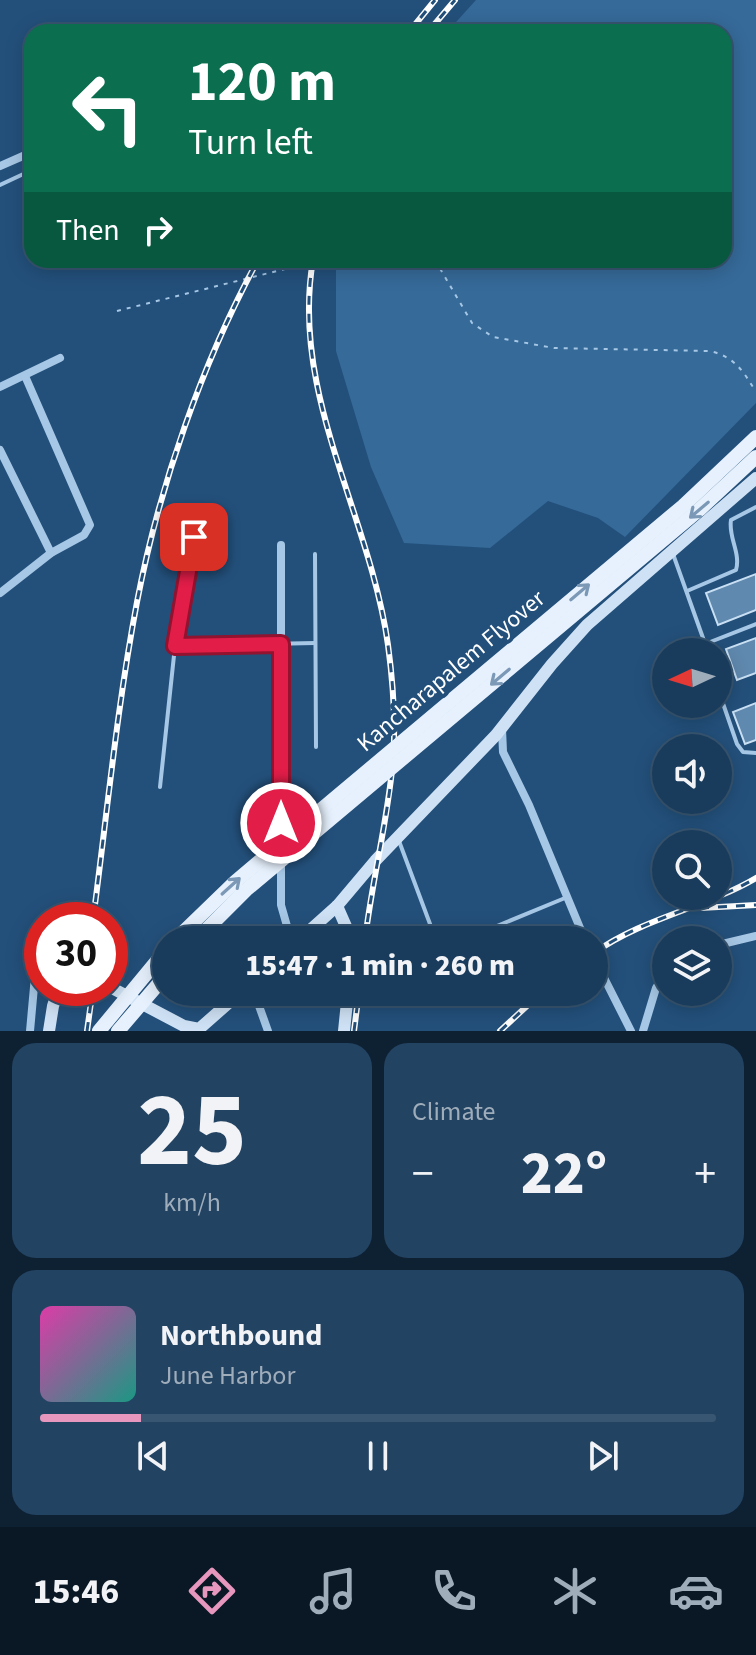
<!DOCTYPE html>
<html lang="en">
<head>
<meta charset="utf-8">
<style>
  :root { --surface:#1a3c5c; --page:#234362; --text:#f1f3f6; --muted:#9fadbb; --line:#385672; --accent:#e797bd }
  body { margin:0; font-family:"Source Sans 3",sans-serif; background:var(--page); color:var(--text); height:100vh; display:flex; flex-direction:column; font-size:30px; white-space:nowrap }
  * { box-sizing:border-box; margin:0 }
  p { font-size:26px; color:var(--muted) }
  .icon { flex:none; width:44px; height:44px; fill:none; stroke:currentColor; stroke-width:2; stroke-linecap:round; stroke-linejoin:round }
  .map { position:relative; height:1031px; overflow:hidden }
  .sheet { display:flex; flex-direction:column; gap:12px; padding:12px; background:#0e2133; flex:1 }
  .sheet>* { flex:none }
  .top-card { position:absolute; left:24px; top:24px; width:708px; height:244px; border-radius:24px; box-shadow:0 4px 20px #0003,0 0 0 2px var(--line); background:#0b6e4f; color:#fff; overflow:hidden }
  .needle { width:52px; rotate:266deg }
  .buttons { position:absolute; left:652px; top:638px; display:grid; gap:16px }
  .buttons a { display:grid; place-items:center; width:80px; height:80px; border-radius:50%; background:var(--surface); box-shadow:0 4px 20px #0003,0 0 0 2px var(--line); font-size:40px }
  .speed { position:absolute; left:24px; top:902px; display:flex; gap:16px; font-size:40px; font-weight:700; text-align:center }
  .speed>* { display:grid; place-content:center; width:104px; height:104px; border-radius:50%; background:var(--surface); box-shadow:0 4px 20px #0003,0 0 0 2px var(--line); line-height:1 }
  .speed .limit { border:12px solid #d22; background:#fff; color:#111 }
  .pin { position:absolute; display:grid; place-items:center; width:68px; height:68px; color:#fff; margin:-34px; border-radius:16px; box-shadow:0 4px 12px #0006 }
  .me { position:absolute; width:88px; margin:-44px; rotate:0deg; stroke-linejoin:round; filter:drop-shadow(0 0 6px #0008) }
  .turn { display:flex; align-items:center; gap:28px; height:168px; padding:0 32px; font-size:36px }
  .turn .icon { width:104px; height:104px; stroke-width:2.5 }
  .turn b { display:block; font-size:56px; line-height:68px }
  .then { display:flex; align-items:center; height:76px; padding:0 32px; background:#0003; gap:16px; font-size:30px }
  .big { font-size:60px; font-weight:800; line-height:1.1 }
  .sheet .card { flex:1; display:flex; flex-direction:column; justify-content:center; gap:12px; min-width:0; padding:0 28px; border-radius:24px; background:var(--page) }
  .sheet .dial { align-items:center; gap:0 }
  .dial b { font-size:104px; line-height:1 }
  .song { display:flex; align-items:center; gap:24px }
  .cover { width:96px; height:96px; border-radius:12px; background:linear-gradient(135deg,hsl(320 70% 55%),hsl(170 70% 35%)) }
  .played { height:8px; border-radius:4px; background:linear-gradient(90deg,var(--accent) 15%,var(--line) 15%) }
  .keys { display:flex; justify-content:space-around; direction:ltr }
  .heat { display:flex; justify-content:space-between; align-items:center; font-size:44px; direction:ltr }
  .sheet .tiles { flex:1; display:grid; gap:12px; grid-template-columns:1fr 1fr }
  .card:last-child { grid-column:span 2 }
  .trip { position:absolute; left:152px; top:926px; width:456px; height:80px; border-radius:40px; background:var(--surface); box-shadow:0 4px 20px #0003,0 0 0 2px var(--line); font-weight:800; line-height:80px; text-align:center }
  .menu { display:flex; height:128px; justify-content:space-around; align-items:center; background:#0a1825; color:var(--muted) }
  .menu .icon { width:56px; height:56px }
  .menu .active { color:var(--accent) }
  .menu b { font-size:36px; color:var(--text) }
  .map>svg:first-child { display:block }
</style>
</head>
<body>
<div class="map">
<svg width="756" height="1031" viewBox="0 0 756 1031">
  <rect width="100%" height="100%" fill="#23507b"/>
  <path fill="#366a99" d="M476 0H756V403L625 537 598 518 548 501 490 548 404 543 371 467 336 351V260H724V32H447Z"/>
  <g fill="#6089af" stroke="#c9e0f4" stroke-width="2">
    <path d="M756 574V610L718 625 706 593Z"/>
    <path d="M756 638V673L737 680 726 649Z"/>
    <path d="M756 703V740L745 744 733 712Z"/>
  </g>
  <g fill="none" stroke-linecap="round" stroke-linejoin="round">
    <g stroke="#a6c7e5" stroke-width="2" stroke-dasharray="4 6" stroke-linecap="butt">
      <path d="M435 260 472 323 493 337 554 348 710 351C735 357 743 371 756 392"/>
      <path d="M117 311 321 260"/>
    </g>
    <g stroke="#a6c7e5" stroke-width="4">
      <path d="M0 185 32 170"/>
      <path d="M315 554 316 747"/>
      <path d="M673 554 708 652"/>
      <path d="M687 591 736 570C741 553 728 537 731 520L756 507"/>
      <path d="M705 644 756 624"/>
      <path d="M175 646 315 643"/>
      <path d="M718 689 737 744 743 752 756 753"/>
      <path d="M160 787 175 646 194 537"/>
      <path d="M399 841 436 940"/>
      <path d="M463 940 565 898"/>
    </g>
    <g stroke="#a6c7e5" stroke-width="8">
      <path d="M0 166 32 152"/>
      <path d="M0 387 60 358"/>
      <path d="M0 450 51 553"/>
      <path d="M281 545V845"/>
      <path d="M0 593 51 553 84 535 90 525 25 376"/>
      <path d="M502 729 503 752 529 805 585 940"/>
      <path d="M281 862V905L291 940"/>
      <path d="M718 945 756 936"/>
      <path d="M595 960 631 1031"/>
      <path d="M254 992 268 1031"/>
      <path d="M30 1031 37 954"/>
      <path d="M643 1031 656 988 666 971"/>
    </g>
    <g stroke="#cfe2f5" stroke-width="12">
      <path d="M337 906 352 940"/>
      <path d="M299 940 337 906 375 861 496 735 552 664 587 625 756 478"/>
      <path d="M110 987 184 1026 199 1029 241 992"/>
      <path d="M49 1031 53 1006 59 988"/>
      <path d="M344 1031 348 992"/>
    </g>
    <g stroke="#fff" stroke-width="6">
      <g id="rail">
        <path d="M409 32 435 0"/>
        <path d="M428 32 455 0"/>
        <path d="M313 260C290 394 370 515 388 645 393 682 396 722 393 760 388 820 372 880 365 940"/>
        <path d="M700 908 756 905"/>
        <path d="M93 920C107 814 117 707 137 602 159 487 202 363 258 260"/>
        <path d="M594 953C643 918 705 908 756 878"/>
        <path d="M87 1031 93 988"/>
        <path d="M354 1031 359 992"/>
        <path d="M500 1031 542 992"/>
      </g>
    </g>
    <use href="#rail" stroke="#23507b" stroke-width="3" stroke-dasharray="9" stroke-linecap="butt"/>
    <g stroke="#e6f1fd" stroke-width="14">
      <path d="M175 940 236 881 683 506 756 437"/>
      <path d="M196 940 246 890 699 510 756 457"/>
      <path d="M99 1031 166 950"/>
      <path d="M118 1031 166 975"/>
    </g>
  </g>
  <defs><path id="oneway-shaft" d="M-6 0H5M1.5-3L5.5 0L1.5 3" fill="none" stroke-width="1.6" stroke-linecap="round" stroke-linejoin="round" transform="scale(2)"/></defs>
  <g stroke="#7b98b6">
    <use href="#oneway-shaft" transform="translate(699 510) rotate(140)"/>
    <use href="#oneway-shaft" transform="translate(580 592) rotate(-40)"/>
    <use href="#oneway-shaft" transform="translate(500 677) rotate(140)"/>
    <use href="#oneway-shaft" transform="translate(231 886) rotate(-42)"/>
  </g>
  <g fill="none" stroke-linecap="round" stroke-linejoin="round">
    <g stroke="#92132f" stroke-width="20">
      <path id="route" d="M194 537 175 646 281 644V823"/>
    </g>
    <use href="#route" stroke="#e11d48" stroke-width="14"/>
  </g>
  <g text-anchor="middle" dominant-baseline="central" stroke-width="8" stroke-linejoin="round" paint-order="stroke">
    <g font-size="24" fill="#fff" stroke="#23507b">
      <text transform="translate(451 671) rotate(-40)">Kancharapalem Flyover</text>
    </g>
  </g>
</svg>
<div class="buttons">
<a><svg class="needle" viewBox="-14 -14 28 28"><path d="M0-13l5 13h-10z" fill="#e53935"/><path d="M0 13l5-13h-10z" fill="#9fadbb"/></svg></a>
<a><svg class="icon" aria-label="sound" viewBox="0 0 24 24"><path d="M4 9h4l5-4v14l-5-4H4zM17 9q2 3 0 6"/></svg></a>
<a><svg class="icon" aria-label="search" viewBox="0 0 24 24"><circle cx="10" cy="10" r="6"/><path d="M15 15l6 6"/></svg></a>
<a><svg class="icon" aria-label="layers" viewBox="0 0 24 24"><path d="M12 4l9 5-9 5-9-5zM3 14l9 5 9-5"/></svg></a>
</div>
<div class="speed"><div class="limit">30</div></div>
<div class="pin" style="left:194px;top:537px;background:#d93025"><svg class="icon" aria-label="arrive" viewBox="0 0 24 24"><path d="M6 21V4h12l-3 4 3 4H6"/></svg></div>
<svg class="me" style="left:281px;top:823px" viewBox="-20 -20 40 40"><circle r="17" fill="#e11d48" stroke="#fff" stroke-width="3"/><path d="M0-11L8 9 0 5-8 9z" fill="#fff"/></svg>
<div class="trip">15:47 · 1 min · 260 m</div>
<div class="top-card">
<div class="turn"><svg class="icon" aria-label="left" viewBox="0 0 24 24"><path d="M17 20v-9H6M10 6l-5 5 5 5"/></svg><div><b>120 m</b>Turn left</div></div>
<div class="then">Then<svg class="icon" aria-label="right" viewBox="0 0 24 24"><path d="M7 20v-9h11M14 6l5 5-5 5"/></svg></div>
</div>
</div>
<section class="sheet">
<div class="tiles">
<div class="card dial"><b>25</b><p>km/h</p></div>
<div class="card"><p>Climate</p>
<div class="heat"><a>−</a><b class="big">22°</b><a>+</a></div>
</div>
<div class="card">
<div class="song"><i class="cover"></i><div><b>Northbound</b><p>June Harbor</p></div></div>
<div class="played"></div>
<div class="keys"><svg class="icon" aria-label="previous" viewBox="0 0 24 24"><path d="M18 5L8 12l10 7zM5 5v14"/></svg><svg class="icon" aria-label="pause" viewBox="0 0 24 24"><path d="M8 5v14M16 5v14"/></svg><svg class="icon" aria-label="next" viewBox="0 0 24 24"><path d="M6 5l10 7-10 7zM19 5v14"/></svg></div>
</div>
</div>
</section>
<nav class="menu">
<b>15:46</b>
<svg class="icon active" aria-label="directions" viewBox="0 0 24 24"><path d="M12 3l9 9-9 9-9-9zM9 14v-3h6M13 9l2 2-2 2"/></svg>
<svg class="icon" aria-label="music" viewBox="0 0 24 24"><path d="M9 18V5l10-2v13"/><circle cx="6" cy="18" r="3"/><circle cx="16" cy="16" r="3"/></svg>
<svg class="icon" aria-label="phone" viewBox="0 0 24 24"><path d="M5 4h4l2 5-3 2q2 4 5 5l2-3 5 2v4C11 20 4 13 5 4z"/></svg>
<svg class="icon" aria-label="climate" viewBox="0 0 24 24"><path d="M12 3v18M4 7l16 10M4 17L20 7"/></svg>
<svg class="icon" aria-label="car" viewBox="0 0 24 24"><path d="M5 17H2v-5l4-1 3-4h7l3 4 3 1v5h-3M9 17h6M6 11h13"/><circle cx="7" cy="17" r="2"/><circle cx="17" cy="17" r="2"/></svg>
</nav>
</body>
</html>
